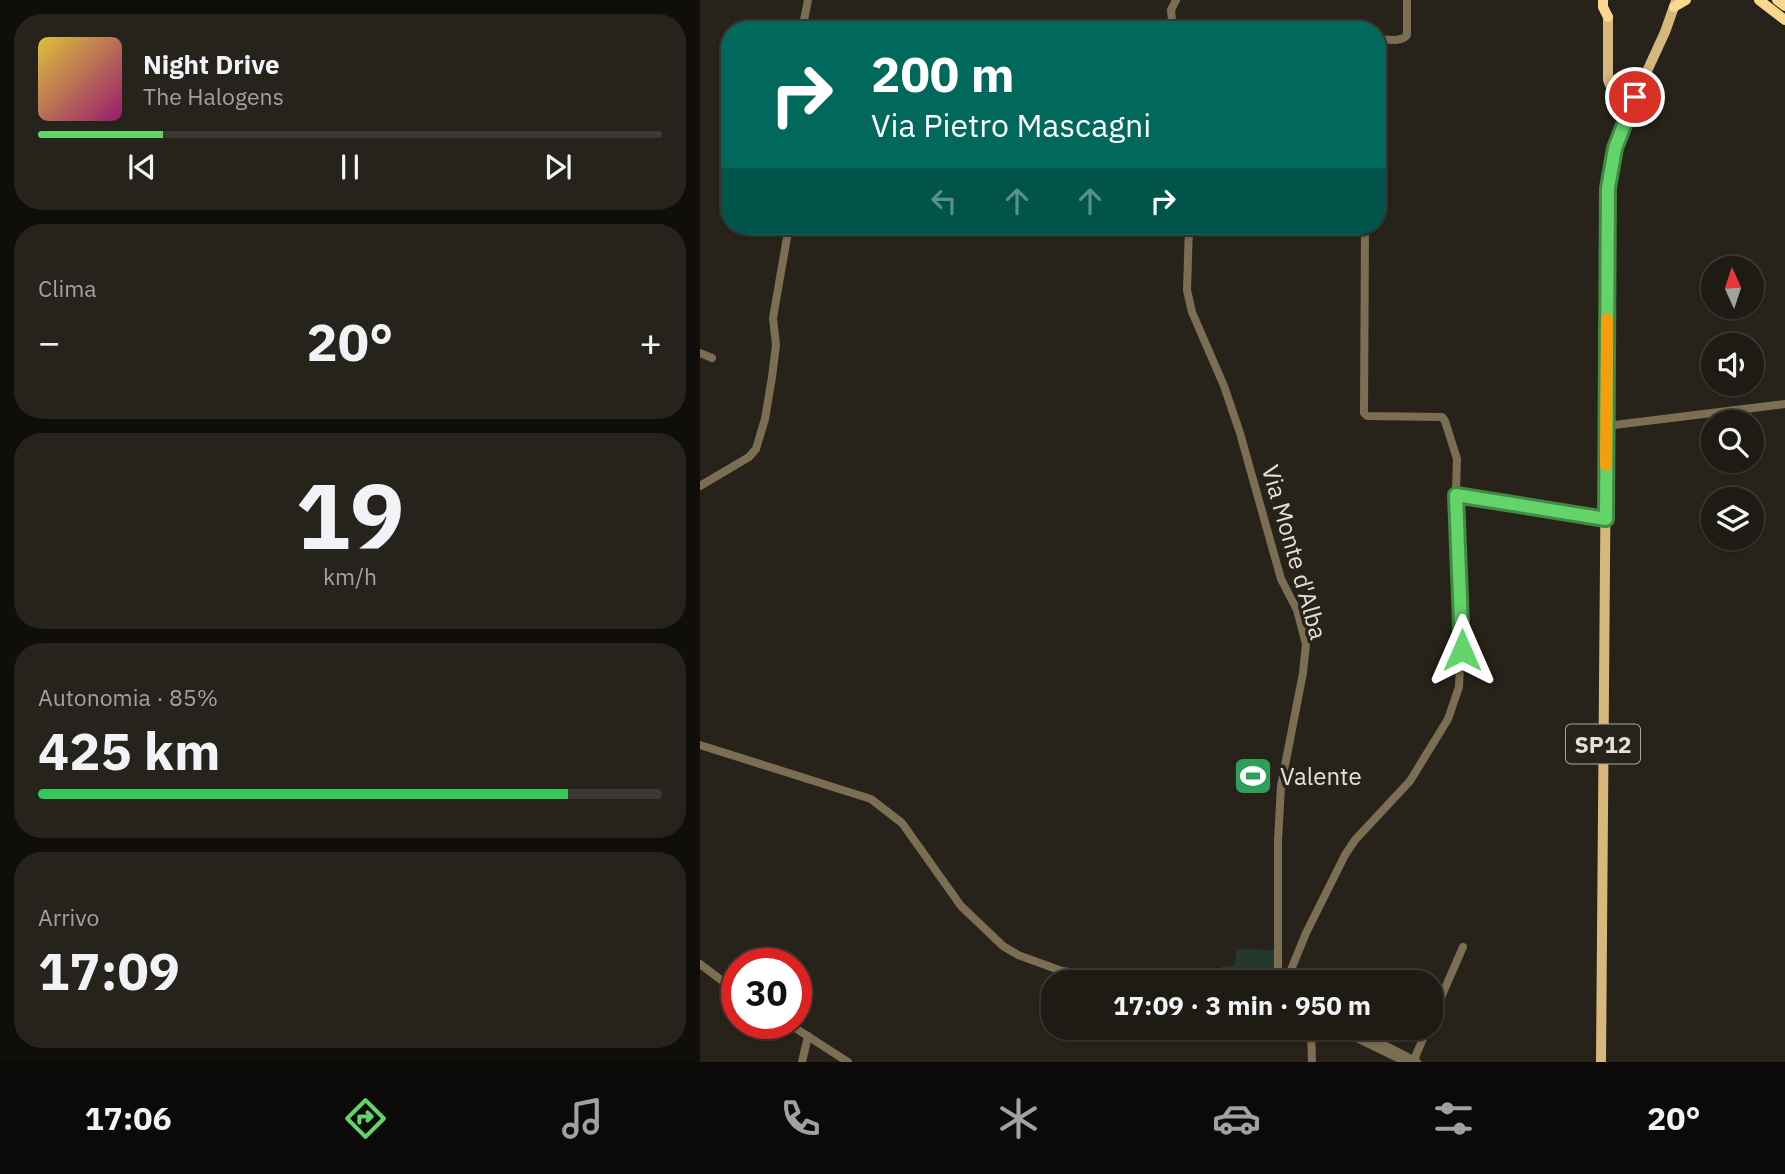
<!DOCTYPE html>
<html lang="it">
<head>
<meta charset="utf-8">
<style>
  :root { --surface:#1e1a14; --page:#26231d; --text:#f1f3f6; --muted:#a1a1a0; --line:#3c3834; --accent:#62d469 }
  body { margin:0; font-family:"IBM Plex Sans",sans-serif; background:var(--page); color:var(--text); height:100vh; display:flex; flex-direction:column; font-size:26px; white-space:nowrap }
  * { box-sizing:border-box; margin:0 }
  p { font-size:23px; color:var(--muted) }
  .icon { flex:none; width:38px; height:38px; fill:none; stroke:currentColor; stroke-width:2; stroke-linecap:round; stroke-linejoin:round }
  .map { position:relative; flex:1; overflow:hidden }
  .details { display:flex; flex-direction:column; gap:14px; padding:14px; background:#100e0b; width:700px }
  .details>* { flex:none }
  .banner { position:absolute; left:21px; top:21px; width:665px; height:214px; border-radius:28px; box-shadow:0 2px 5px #0004,0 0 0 2px var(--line); background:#00695c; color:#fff; overflow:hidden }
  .needle { width:46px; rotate:357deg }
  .buttons { position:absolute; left:1001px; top:256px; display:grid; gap:14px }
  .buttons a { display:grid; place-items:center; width:63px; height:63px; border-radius:50%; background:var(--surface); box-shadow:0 2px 5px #0004,0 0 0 2px var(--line); font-size:35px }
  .speed { position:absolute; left:21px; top:948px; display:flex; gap:14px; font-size:35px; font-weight:700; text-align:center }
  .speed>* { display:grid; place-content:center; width:91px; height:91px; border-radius:50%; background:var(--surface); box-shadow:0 2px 5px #0004,0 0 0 2px var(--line); line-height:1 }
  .speed .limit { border:10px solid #d22; background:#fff; color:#111 }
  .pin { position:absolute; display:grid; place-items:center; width:60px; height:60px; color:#fff; margin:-30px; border:4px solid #fff; border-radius:50%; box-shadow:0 2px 7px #0007 }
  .me { position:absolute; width:77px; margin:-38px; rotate:0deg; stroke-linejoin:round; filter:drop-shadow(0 0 5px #0008) }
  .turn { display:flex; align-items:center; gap:24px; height:147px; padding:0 35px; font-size:32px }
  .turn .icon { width:91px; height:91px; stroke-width:2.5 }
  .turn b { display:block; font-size:49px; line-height:60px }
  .lanes { display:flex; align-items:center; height:66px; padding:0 35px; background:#0003; justify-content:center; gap:35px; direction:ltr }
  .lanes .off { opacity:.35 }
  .big { font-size:52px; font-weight:700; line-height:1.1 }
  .details .tile { flex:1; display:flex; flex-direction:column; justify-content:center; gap:10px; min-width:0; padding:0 24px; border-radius:28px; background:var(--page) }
  .details .dial { align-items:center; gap:0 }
  .dial b { font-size:91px; line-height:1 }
  .song { display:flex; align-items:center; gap:21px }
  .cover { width:84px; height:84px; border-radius:10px; background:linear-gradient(135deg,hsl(50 70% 55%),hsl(320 70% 35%)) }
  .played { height:7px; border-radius:4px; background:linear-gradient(90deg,var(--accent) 20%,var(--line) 20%) }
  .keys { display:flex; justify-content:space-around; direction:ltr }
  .heat { display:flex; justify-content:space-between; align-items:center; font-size:38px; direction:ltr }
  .charge { height:10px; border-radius:5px; background:linear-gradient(90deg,#34c759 85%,var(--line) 0) }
  .trip { position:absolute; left:341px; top:970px; width:402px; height:70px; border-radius:28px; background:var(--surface); box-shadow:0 2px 5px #0004,0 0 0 2px var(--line); font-weight:700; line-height:70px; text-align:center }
  .tab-bar { display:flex; height:112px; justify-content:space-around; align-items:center; background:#0c0a08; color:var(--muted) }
  .tab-bar .icon { width:49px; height:49px }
  .tab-bar .active { color:var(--accent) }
  .tab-bar b { font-size:32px; color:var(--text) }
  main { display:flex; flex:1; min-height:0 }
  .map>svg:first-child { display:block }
</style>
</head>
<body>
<main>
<section class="details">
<div class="tile">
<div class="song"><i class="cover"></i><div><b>Night Drive</b><p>The Halogens</p></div></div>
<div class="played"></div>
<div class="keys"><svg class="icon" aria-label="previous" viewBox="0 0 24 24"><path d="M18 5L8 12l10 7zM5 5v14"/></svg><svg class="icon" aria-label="pause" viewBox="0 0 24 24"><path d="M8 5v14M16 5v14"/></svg><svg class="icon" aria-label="next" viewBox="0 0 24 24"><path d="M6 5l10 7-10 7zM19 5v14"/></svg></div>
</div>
<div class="tile"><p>Clima</p>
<div class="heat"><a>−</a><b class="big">20°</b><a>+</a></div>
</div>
<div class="tile dial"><b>19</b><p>km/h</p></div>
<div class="tile"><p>Autonomia · 85%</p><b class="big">425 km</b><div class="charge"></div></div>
<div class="tile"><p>Arrivo</p><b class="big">17:09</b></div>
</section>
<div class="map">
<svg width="1085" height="1062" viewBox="0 0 1085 1062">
  <rect width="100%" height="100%" fill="#28231a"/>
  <path fill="#24382e" d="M537 949 576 950 575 982H518L521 967 534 966Z"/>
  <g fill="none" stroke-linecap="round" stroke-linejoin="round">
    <g stroke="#7c6e52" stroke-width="8">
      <path d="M102 30 108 0"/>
      <path d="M473 30 471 10 476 0"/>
      <path d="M677 39C687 39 701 43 707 35V0"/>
      <path d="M489 226 487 290 492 312 524 386 540 433 581 579 597 610 606 644 603 673 581 786 578 840V982"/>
      <path d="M0 353 12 358"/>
      <path d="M906 426 1085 404"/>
      <path d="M0 486 49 457 56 449 65 419 72 377 76 345 73 318 89 226"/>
      <path d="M756 495 906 519"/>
      <path d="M0 745 171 799 202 823 261 906 303 946 318 955 362 971 432 982"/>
      <path d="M0 964 37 992"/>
      <path d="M586 982 606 933 645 855 655 840 710 781 748 719 759 687 762 623 756 490 757 459 745 421 742 417 667 416 664 413 665 226"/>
      <path d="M732 1018 763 947"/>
      <path d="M89 1024 148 1062"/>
      <path d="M611 1027 612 1062"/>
      <path d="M634 1027 706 1062"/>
      <path d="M650 1027 717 1062"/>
      <path d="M102 1062 108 1036"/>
      <path d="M713 1062 728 1027"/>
    </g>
    <g stroke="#d7b87c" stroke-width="10">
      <path d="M908 17V80L912 90"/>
      <circle cx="925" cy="89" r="13"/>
      <path d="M937 93 965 32 976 1"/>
      <path d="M901 1062 908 188C911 155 921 127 935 97"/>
    </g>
    <g stroke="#fbd68d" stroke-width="10">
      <path d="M903 0V7L908 17"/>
      <path d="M1059 0 1085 20"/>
      <path d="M1077 0 1085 6"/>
      <path d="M974 7 986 0"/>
    </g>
  </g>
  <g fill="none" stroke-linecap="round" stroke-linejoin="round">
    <g stroke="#408a44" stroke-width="18">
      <path id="route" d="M762 650 756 495 906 519 908 188 915 148 935 97"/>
    </g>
    <use href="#route" stroke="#62d469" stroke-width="12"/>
    <path stroke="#f59e0b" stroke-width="12" d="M906 465 907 319"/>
  </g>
  <defs>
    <g id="stadium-square" transform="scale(2.0125)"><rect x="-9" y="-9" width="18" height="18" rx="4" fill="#2e9e5b" stroke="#28231a"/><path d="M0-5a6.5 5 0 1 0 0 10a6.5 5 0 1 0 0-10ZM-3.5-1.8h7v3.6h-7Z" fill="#fff"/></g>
  </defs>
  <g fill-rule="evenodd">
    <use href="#stadium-square" x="553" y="776"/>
  </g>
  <g text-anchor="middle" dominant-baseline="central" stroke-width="7" stroke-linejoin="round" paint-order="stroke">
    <rect fill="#28231a" stroke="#aba7a0" stroke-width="2" x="866" y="724.5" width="74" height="39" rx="5"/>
    <g font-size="23" font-weight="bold" fill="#e3e0da">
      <text x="903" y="744">SP12</text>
    </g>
    <g font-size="24" fill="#e3e0da" stroke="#28231a">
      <text transform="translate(595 552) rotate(74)">Via Monte d'Alba</text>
    </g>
    <g font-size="24" fill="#e3e0da" stroke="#28231a" text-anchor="start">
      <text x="580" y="776">Valente</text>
    </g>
  </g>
</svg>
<div class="buttons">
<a><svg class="needle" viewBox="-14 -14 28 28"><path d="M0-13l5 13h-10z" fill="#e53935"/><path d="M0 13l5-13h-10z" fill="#a1a1a0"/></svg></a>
<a><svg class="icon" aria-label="sound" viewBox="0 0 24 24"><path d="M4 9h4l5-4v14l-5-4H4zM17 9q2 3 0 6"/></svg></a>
<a><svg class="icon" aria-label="search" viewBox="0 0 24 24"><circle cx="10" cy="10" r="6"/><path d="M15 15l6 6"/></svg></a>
<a><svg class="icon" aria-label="layers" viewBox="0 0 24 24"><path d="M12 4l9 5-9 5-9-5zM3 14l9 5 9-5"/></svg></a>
</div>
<div class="speed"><div class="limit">30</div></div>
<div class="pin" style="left:935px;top:97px;background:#d93025"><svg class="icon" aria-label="arrive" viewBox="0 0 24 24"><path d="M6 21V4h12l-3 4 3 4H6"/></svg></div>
<svg class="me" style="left:762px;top:650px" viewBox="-20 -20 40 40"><path d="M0-17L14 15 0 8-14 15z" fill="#62d469" stroke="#fff" stroke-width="4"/></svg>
<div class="trip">17:09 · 3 min · 950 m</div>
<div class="banner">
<div class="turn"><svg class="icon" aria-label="right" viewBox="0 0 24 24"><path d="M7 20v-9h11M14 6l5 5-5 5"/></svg><div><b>200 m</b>Via Pietro Mascagni</div></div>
<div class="lanes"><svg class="icon off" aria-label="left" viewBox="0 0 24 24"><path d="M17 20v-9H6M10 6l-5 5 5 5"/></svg><svg class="icon off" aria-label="ahead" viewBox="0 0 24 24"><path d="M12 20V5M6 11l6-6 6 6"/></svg><svg class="icon off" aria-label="ahead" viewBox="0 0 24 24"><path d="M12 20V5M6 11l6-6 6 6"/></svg><svg class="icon" aria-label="right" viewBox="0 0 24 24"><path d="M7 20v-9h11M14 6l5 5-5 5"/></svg></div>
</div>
</div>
</main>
<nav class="tab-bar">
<b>17:06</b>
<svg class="icon active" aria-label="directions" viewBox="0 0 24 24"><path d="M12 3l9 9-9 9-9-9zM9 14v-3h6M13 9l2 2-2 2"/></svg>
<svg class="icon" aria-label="music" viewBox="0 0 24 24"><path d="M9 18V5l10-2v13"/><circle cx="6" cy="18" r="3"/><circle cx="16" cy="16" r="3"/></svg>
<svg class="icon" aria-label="phone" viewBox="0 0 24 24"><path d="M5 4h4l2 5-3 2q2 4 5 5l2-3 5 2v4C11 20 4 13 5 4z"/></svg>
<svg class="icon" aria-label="climate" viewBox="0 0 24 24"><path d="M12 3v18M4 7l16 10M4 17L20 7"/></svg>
<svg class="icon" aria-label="car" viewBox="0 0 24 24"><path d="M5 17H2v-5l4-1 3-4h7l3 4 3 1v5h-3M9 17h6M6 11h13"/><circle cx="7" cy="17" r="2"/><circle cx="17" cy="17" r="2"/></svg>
<svg class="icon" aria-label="filters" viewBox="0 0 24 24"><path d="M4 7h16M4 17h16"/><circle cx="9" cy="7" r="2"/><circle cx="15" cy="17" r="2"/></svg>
<b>20°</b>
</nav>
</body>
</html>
